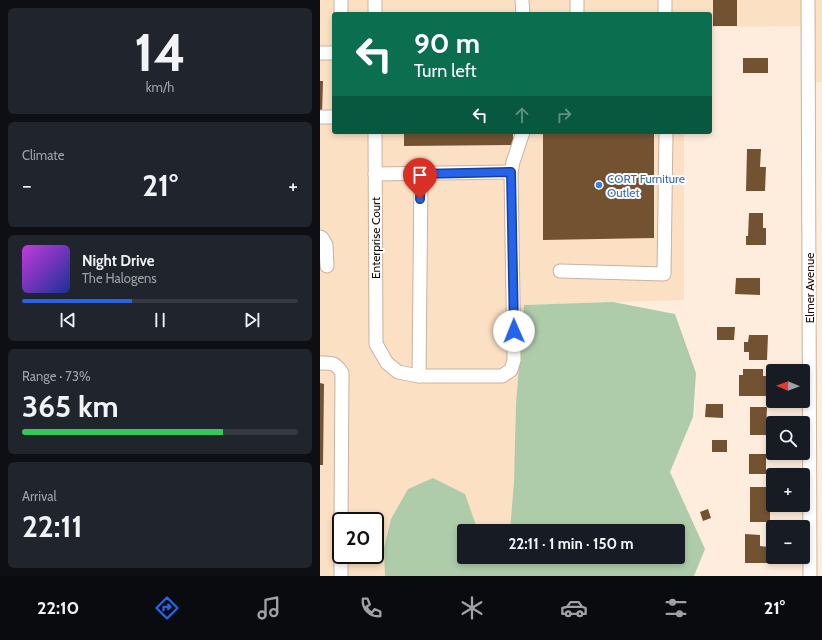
<!DOCTYPE html>
<html lang="en">
<head>
<meta charset="utf-8">
<style>
  :root { --surface:#171b24; --page:#20242c; --text:#f1f3f6; --muted:#9ea1a6; --line:#363941; --accent:#2563eb }
  body { margin:0; font-family:Cabin,sans-serif; background:var(--page); color:var(--text); height:100vh; display:flex; flex-direction:column; font-size:15px; white-space:nowrap }
  * { box-sizing:border-box; margin:0 }
  p { font-size:13px; color:var(--muted) }
  .icon { flex:none; width:22px; height:22px; fill:none; stroke:currentColor; stroke-width:2; stroke-linecap:round; stroke-linejoin:round }
  .map { position:relative; flex:1; overflow:hidden }
  .panel { display:flex; flex-direction:column; gap:8px; padding:8px; background:#0d0f14; width:320px }
  .panel>* { flex:none }
  .hud { position:absolute; left:12px; top:12px; width:380px; height:122px; border-radius:4px; box-shadow:0 2px 6px #0003; background:#0b6e4f; color:#fff; overflow:hidden }
  .needle { width:26px; rotate:271deg }
  .fabs { position:absolute; left:446px; top:364px; display:grid; gap:8px }
  .fabs a { display:grid; place-items:center; width:44px; height:44px; border-radius:4px; background:var(--surface); box-shadow:0 2px 6px #0003; font-size:20px }
  .speed { position:absolute; left:12px; top:512px; display:flex; gap:8px; font-size:20px; font-weight:700; text-align:center }
  .speed>* { display:grid; place-content:center; width:52px; height:52px; border-radius:50%; background:var(--surface); box-shadow:0 2px 6px #0003; line-height:1 }
  .speed .limit { border:2px solid #111; border-radius:6px; background:#fff; color:#111 }
  .pin { position:absolute; display:grid; place-items:center; width:34px; height:34px; color:#fff; margin:-41px -17px; border-radius:50% 50% 50% 0; rotate:-45deg; box-shadow:0 0 4px #0007 }
  .pin .icon { rotate:45deg }
  .me { position:absolute; width:44px; margin:-22px; rotate:359deg; stroke-linejoin:round; filter:drop-shadow(0 0 3px #0008) }
  .turn { display:flex; align-items:center; gap:14px; height:84px; padding:0 16px; font-size:18px }
  .turn .icon { width:52px; height:52px; stroke-width:2.5 }
  .turn b { display:block; font-size:28px; line-height:34px }
  .lanes { display:flex; align-items:center; height:38px; padding:0 16px; background:#0003; justify-content:center; gap:20px; direction:ltr }
  .lanes .off { opacity:.35 }
  .big { font-size:30px; font-weight:700; line-height:1.1 }
  .panel .tile { flex:1; display:flex; flex-direction:column; justify-content:center; gap:6px; min-width:0; padding:0 14px; border-radius:6px; background:var(--page) }
  .panel .dial { align-items:center; gap:0 }
  .dial b { font-size:52px; line-height:1 }
  .song { display:flex; align-items:center; gap:12px }
  .cover { width:48px; height:48px; border-radius:6px; background:linear-gradient(135deg,hsl(290 70% 55%),hsl(230 70% 35%)) }
  .played { height:4px; border-radius:2px; background:linear-gradient(90deg,var(--accent) 40%,var(--line) 40%) }
  .keys { display:flex; justify-content:space-around; direction:ltr }
  .heat { display:flex; justify-content:space-between; align-items:center; font-size:22px; direction:ltr }
  .charge { height:6px; border-radius:3px; background:linear-gradient(90deg,#34c759 73%,var(--line) 0) }
  .trip { position:absolute; left:137px; top:524px; width:228px; height:40px; border-radius:4px; background:var(--surface); box-shadow:0 2px 6px #0003; font-weight:700; line-height:40px; text-align:center }
  .tabs { display:flex; height:64px; justify-content:space-around; align-items:center; background:#090b0e; color:var(--muted) }
  .tabs .icon { width:28px; height:28px }
  .tabs .current { color:var(--accent) }
  .tabs b { font-size:18px; color:var(--text) }
  main { display:flex; flex:1; min-height:0 }
  .map>svg:first-child { display:block }
</style>
</head>
<body>
<main>
<section class="panel">
<div class="tile dial"><b>14</b><p>km/h</p></div>
<div class="tile"><p>Climate</p>
<div class="heat"><a>−</a><b class="big">21°</b><a>+</a></div>
</div>
<div class="tile">
<div class="song"><i class="cover"></i><div><b>Night Drive</b><p>The Halogens</p></div></div>
<div class="played"></div>
<div class="keys"><svg class="icon" aria-label="previous" viewBox="0 0 24 24"><path d="M18 5L8 12l10 7zM5 5v14"/></svg><svg class="icon" aria-label="pause" viewBox="0 0 24 24"><path d="M8 5v14M16 5v14"/></svg><svg class="icon" aria-label="next" viewBox="0 0 24 24"><path d="M6 5l10 7-10 7zM19 5v14"/></svg></div>
</div>
<div class="tile"><p>Range · 73%</p><b class="big">365 km</b><div class="charge"></div></div>
<div class="tile"><p>Arrival</p><b class="big">22:11</b></div>
</section>
<div class="map">
<svg width="502" height="576" viewBox="0 0 502 576">
  <rect width="100%" height="100%" fill="#feeddc"/>
  <path fill="#fbe0c4" fill-rule="evenodd" d="M0 0H502V82H493L492 26 390 27V14H14V132H364V300L204 305 202 531H144V557L202 576H0ZM21 521H55V555H21Z"/>
  <path fill="#aeccaa" d="M293 302 355 314 376 373 373 417 350 472 385 549 374 576H65L64 548 71 519 88 489 113 478 145 494 158 531H144V557H358V531H190L194 482 196 404 204 305Z"/>
  <g fill="#725231">
    <rect x="393" y="0" width="24" height="26"/>
    <rect x="423" y="58" width="25" height="15"/>
    <path d="M0 81H3L2 114H0Z"/>
    <path d="M84 132H193V145L84 146Z"/>
    <path d="M223 132H334V238L223 240Z"/>
    <path d="M427 149H441L440 167H446L445 191H426Z"/>
    <path d="M429 213H443V228H446V245H426V236H428Z"/>
    <path d="M416 278H440V295L415 294Z"/>
    <path d="M397 327H415L414 340H397Z"/>
    <path d="M429 335H448L447 360H429V352H424V342H428Z"/>
    <path d="M423 369H443V376H448V396H419V375H423Z"/>
    <path d="M0 383 4 384 3 465H0Z"/>
    <path d="M386 404H403V418L385 417Z"/>
    <path d="M430 407H447L446 435H430Z"/>
    <rect x="392" y="440" width="15" height="12"/>
    <rect x="429" y="454" width="17" height="20"/>
    <rect x="430" y="487" width="20" height="35"/>
    <path d="M388 509 391 518 383 521 380 512Z"/>
    <path d="M425 534 440 535V546L449 547V563H425Z"/>
  </g>
  <g fill="none" stroke-linecap="round" stroke-linejoin="round">
    <g stroke="#c8b39e" stroke-width="15">
      <g id="minor">
        <path d="M21 0V14"/>
        <path d="M55 0V14"/>
        <path d="M202 0 203 14"/>
        <path d="M257 0V14"/>
        <path d="M488 0 490 576"/>
        <path d="M345 14V0"/>
        <path d="M0 53H14"/>
        <path d="M0 117H14"/>
        <path d="M55 132 56 344 67 363 78 372 99 376H182L191 370 194 360 191 172 193 162 203 132"/>
        <path d="M55 174 191 172"/>
        <path d="M0 237 2 238 6 245 7 266"/>
        <path d="M240 271 344 274 346 132"/>
        <path d="M0 363C12 363 15 362 22 373L21 521"/>
        <path d="M99 376 101 174"/>
        <path d="M21 576V538"/>
      </g>
    </g>
    <use href="#minor" stroke="#fff" stroke-width="13"/>
  </g>
  <g fill="none" stroke-linecap="round" stroke-linejoin="round">
    <g stroke="#184099" stroke-width="10">
      <path id="route" d="M100 199 101 174 191 172 194 331"/>
    </g>
    <use href="#route" stroke="#2563eb" stroke-width="7"/>
  </g>
  <circle fill="#3f7fe0" stroke="#fff" stroke-width="1.5" cx="279" cy="185" r="4"/>
  <g text-anchor="middle" dominant-baseline="central" stroke-width="4" stroke-linejoin="round" paint-order="stroke">
    <g font-size="12" fill="#366cbe" stroke="#fff" text-anchor="start">
      <text x="287" y="178">CORT Furniture<tspan x="287" dy="14">Outlet</tspan></text>
    </g>
    <g font-size="12" fill="#140d06" stroke="#fff">
      <text transform="translate(55 238) rotate(-90)">Enterprise Court</text>
      <text transform="translate(489 288) rotate(-90)">Elmer Avenue</text>
    </g>
  </g>
</svg>
<div class="fabs">
<a><svg class="needle" viewBox="-14 -14 28 28"><path d="M0-13l5 13h-10z" fill="#e53935"/><path d="M0 13l5-13h-10z" fill="#9ea1a6"/></svg></a>
<a><svg class="icon" aria-label="search" viewBox="0 0 24 24"><circle cx="10" cy="10" r="6"/><path d="M15 15l6 6"/></svg></a>
<a>+</a>
<a>−</a>
</div>
<div class="speed"><div class="limit">20</div></div>
<div class="pin" style="left:100px;top:199px;background:#d93025"><svg class="icon" aria-label="arrive" viewBox="0 0 24 24"><path d="M6 21V4h12l-3 4 3 4H6"/></svg></div>
<svg class="me" style="left:194px;top:331px" viewBox="-20 -20 40 40"><circle r="19" fill="#fff"/><path d="M0-13L10 11 0 6-10 11z" fill="#2563eb"/></svg>
<div class="trip">22:11 · 1 min · 150 m</div>
<div class="hud">
<div class="turn"><svg class="icon" aria-label="left" viewBox="0 0 24 24"><path d="M17 20v-9H6M10 6l-5 5 5 5"/></svg><div><b>90 m</b>Turn left</div></div>
<div class="lanes"><svg class="icon" aria-label="left" viewBox="0 0 24 24"><path d="M17 20v-9H6M10 6l-5 5 5 5"/></svg><svg class="icon off" aria-label="ahead" viewBox="0 0 24 24"><path d="M12 20V5M6 11l6-6 6 6"/></svg><svg class="icon off" aria-label="right" viewBox="0 0 24 24"><path d="M7 20v-9h11M14 6l5 5-5 5"/></svg></div>
</div>
</div>
</main>
<nav class="tabs">
<b>22:10</b>
<svg class="icon current" aria-label="directions" viewBox="0 0 24 24"><path d="M12 3l9 9-9 9-9-9zM9 14v-3h6M13 9l2 2-2 2"/></svg>
<svg class="icon" aria-label="music" viewBox="0 0 24 24"><path d="M9 18V5l10-2v13"/><circle cx="6" cy="18" r="3"/><circle cx="16" cy="16" r="3"/></svg>
<svg class="icon" aria-label="phone" viewBox="0 0 24 24"><path d="M5 4h4l2 5-3 2q2 4 5 5l2-3 5 2v4C11 20 4 13 5 4z"/></svg>
<svg class="icon" aria-label="climate" viewBox="0 0 24 24"><path d="M12 3v18M4 7l16 10M4 17L20 7"/></svg>
<svg class="icon" aria-label="car" viewBox="0 0 24 24"><path d="M5 17H2v-5l4-1 3-4h7l3 4 3 1v5h-3M9 17h6M6 11h13"/><circle cx="7" cy="17" r="2"/><circle cx="17" cy="17" r="2"/></svg>
<svg class="icon" aria-label="filters" viewBox="0 0 24 24"><path d="M4 7h16M4 17h16"/><circle cx="9" cy="7" r="2"/><circle cx="15" cy="17" r="2"/></svg>
<b>21°</b>
</nav>
</body>
</html>
